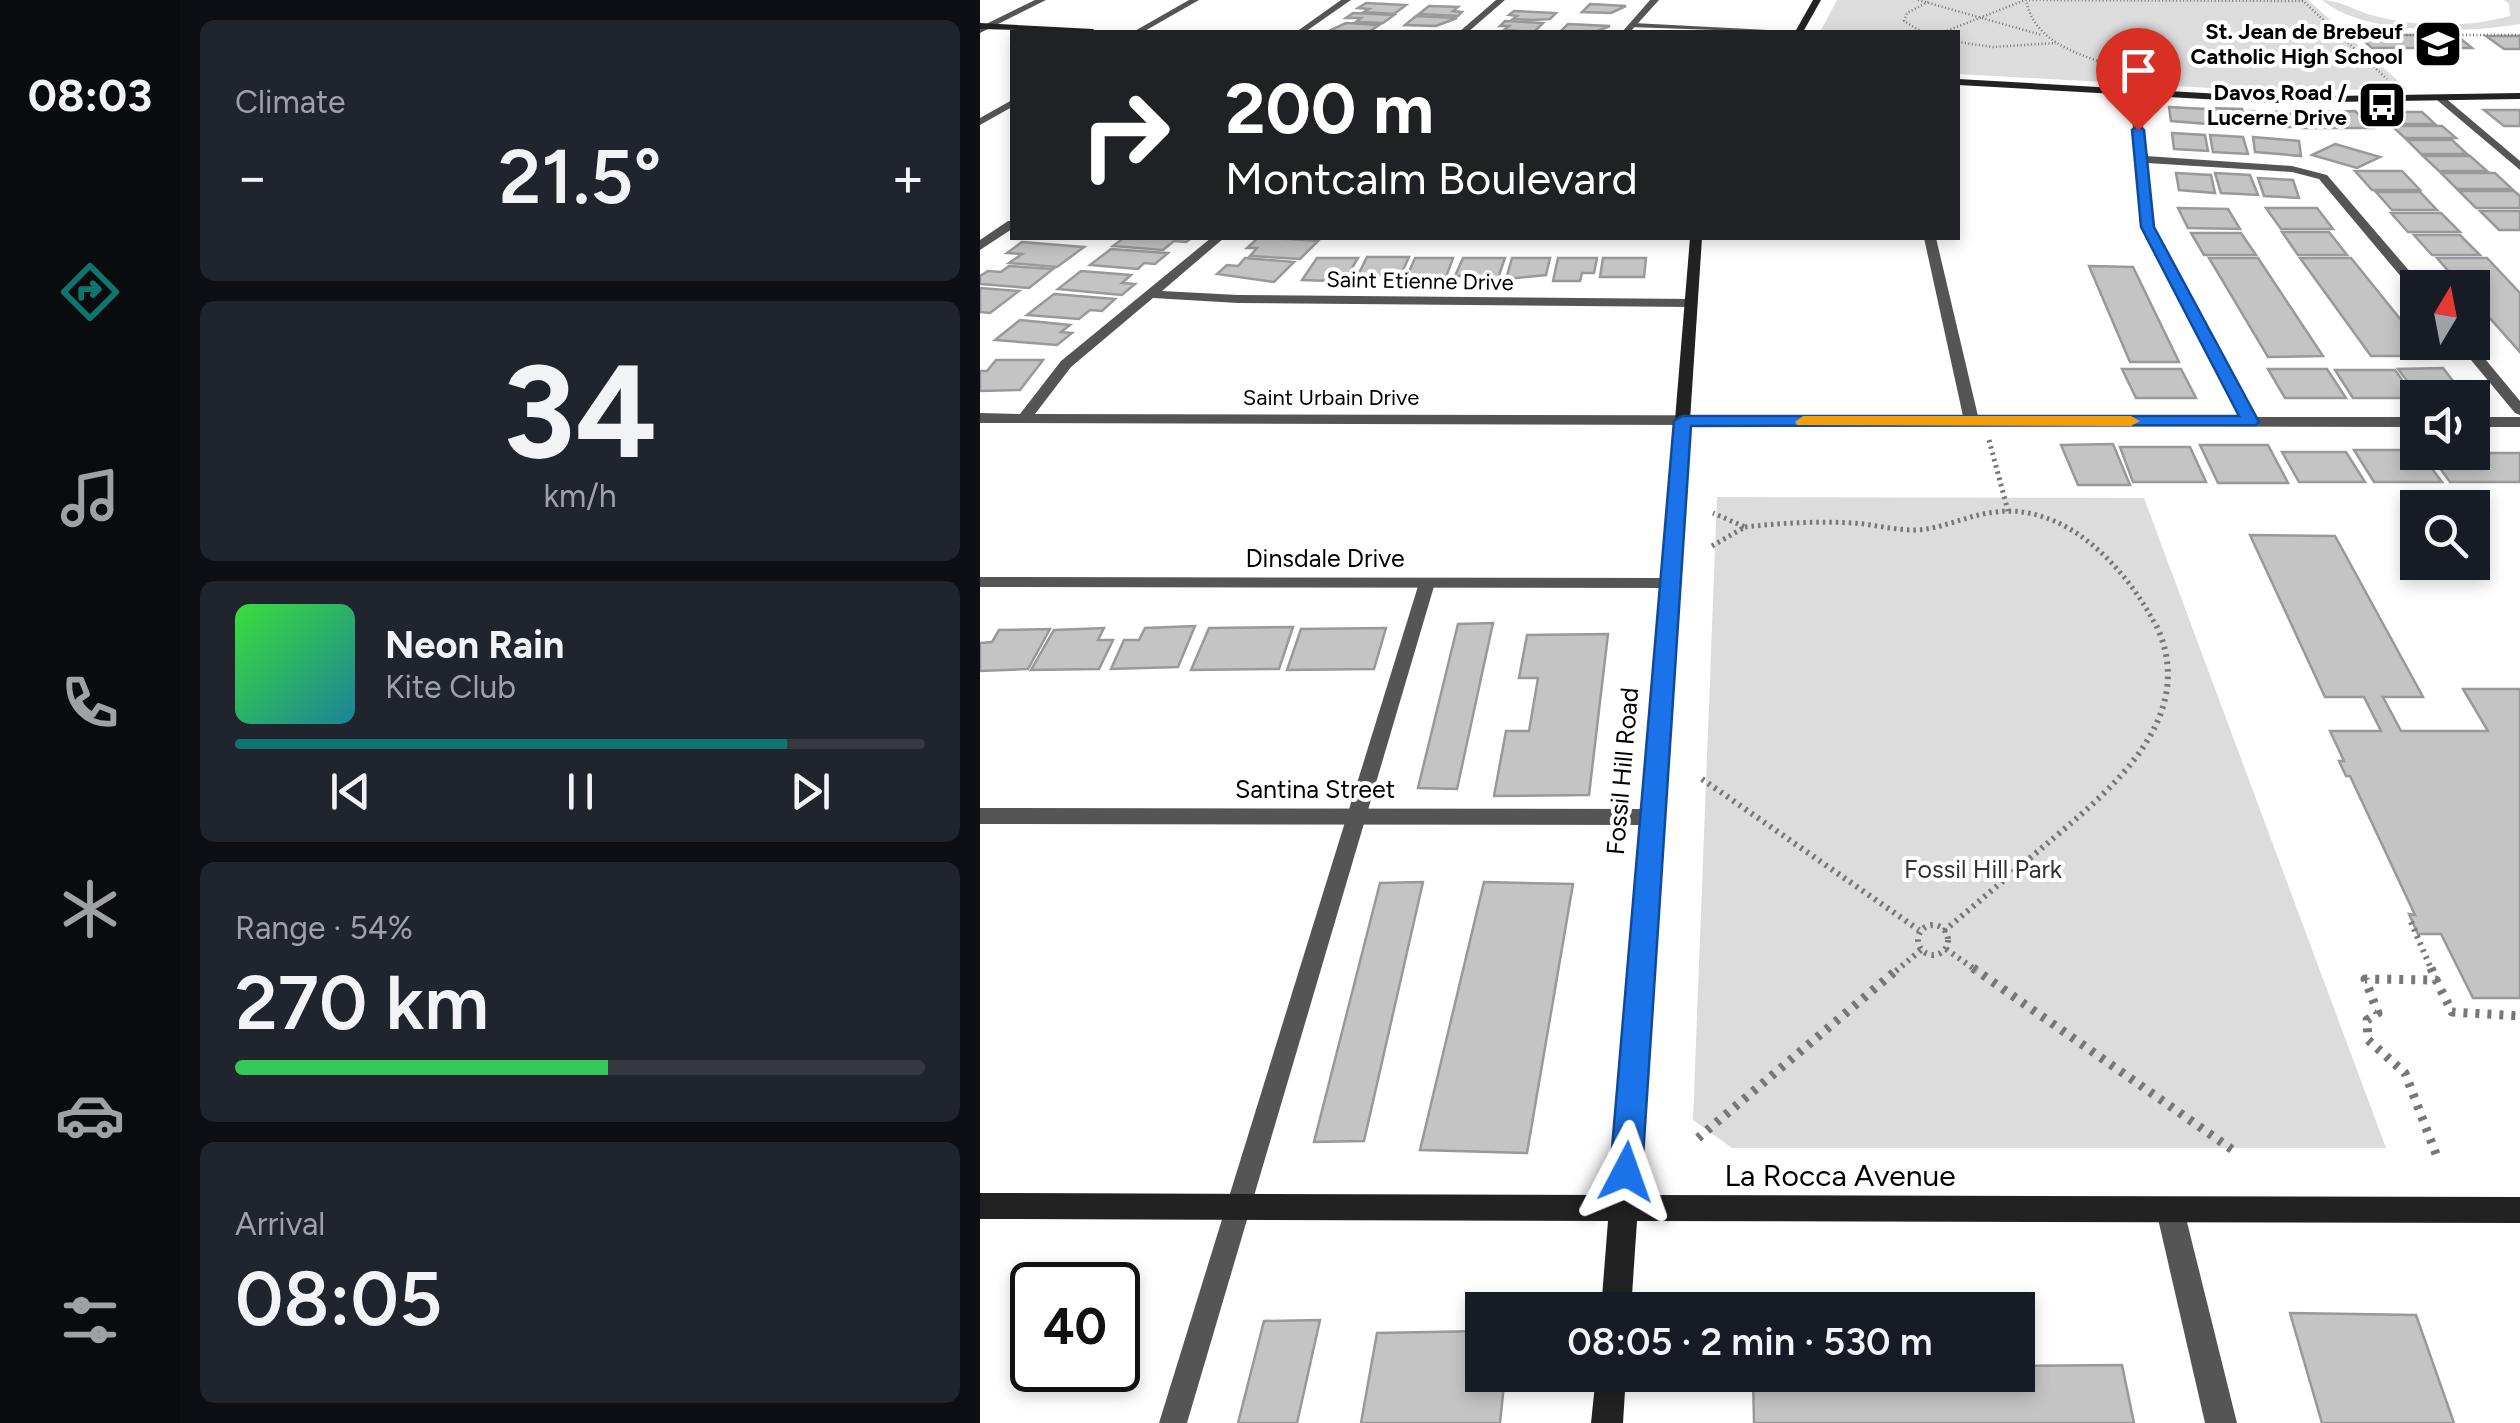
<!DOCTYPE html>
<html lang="en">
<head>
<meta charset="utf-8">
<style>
  :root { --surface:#171b24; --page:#20242c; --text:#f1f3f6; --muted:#9ea1a6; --line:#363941; --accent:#0f766e }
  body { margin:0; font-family:Figtree,sans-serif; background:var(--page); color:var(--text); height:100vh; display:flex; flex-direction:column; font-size:38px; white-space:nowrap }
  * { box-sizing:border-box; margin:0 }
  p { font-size:32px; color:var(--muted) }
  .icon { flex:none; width:55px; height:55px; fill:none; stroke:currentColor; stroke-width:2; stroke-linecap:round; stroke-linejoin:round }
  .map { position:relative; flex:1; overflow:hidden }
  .panel { display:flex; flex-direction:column; gap:20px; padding:20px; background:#0d0f14; width:800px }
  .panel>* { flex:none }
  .banner { position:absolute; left:30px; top:30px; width:950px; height:210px; border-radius:0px; box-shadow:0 5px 15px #0003; background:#202124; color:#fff; overflow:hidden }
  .needle { width:65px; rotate:10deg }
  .fabs { position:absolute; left:1420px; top:270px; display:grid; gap:20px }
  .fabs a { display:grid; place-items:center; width:90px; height:90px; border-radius:0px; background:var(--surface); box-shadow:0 5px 15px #0003; font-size:50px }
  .speed { position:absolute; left:30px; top:1262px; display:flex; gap:20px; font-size:50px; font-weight:700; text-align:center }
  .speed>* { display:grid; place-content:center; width:130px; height:130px; border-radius:50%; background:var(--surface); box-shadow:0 5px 15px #0003; line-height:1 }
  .speed .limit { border:5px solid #111; border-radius:15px; background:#fff; color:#111 }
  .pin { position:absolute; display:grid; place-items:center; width:85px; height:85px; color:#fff; margin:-102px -42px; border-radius:50% 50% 50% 0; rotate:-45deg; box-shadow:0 0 10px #0007 }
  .pin .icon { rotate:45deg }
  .me { position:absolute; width:110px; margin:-55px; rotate:4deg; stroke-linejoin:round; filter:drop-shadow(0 0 8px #0008) }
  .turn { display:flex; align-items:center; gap:35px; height:210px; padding:0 50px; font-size:45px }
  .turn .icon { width:130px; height:130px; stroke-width:2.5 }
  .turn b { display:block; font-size:70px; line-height:85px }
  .big { font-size:75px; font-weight:600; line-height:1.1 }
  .panel .widget { flex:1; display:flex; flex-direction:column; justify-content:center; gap:15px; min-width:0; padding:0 35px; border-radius:15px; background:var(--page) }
  .panel .dial { align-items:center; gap:0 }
  .dial b { font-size:130px; line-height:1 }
  .song { display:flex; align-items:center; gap:30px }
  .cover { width:120px; height:120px; border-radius:15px; background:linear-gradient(135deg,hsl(120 70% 55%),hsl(190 70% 35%)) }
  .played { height:10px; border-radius:5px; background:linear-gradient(90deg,var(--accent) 80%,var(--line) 80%) }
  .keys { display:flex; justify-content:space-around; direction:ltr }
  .heat { display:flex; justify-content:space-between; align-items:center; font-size:55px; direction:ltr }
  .charge { height:15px; border-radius:8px; background:linear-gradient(90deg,#34c759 54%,var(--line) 0) }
  .trip { position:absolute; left:485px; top:1292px; width:570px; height:100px; border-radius:0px; background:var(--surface); box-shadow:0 5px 15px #0003; font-weight:600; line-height:100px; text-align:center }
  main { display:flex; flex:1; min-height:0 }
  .dock { display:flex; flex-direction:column; width:180px; justify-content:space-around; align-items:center; background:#090b0e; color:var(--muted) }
  .dock .icon { width:70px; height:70px }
  .dock .on { color:var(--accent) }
  .dock b { font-size:45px; color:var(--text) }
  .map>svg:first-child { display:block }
</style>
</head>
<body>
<main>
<nav class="dock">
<b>08:03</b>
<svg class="icon on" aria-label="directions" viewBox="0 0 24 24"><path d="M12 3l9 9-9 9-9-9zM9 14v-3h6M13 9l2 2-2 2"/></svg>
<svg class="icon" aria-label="music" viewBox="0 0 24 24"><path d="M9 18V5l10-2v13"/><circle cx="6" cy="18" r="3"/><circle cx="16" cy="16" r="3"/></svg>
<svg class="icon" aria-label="phone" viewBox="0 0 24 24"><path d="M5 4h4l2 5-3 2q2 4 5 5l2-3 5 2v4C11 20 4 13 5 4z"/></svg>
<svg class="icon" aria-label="climate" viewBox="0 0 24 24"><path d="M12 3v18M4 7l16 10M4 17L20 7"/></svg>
<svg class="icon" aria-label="car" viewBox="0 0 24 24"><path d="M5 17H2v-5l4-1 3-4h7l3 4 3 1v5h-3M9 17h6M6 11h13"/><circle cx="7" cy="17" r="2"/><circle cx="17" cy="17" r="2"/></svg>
<svg class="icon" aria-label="filters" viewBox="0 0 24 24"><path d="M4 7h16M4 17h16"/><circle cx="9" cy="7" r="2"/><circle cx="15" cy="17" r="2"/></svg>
</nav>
<section class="panel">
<div class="widget"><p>Climate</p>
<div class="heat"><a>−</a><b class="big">21.5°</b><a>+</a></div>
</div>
<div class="widget dial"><b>34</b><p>km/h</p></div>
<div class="widget">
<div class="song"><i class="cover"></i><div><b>Neon Rain</b><p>Kite Club</p></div></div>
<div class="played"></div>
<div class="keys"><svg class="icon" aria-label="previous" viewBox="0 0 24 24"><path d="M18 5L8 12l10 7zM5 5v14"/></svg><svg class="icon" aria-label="pause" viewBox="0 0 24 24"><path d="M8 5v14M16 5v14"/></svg><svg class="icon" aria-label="next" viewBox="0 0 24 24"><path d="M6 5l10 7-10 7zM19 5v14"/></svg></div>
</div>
<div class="widget"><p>Range · 54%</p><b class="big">270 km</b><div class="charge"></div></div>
<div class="widget"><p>Arrival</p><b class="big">08:05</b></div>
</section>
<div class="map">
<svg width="1540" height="1423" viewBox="0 0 1540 1423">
  <rect width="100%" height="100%" fill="#fff"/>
  <g fill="#dcdcdc">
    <path d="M857 0H1328L1427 89 1284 91 978 74V32H840Z"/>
    <path d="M1342 0C1361 0 1377 12 1395 16 1439 27 1486 28 1530 16L1529 4 1524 0H1540V24C1488 33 1385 36 1342 0Z"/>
    <path d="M737 497 1164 498 1406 1148H752L713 1120Z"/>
  </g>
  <g fill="#c4c4c4" stroke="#999" stroke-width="2.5">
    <path d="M386 3 426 5 414 14 384 12 389 9 378 8Z"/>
    <path d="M610 4 646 6 631 13 602 12Z"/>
    <path d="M449 6 478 7 473 11 482 12 478 16 439 14Z"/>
    <path d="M534 11 576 13 570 19 552 20 533 19 537 16 529 15Z"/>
    <path d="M373 13 414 15 403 23 376 22 381 18H366Z"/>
    <path d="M436 16 477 18 456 26 425 25Z"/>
    <path d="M525 21 563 23 554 32 524 30 529 26H520Z"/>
    <path d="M366 23 399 25 389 32 349 31Z"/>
    <path d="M588 24 630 26 615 32H580Z"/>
    <path d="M1377 35H1476L1492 48H1392Z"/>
    <path d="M1506 36H1540V49H1524Z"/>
    <path d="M1189 107 1225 109 1229 124 1191 121Z"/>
    <path d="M1230 108 1262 109 1266 125 1233 124Z"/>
    <path d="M1504 110H1540V126H1524Z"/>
    <path d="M1269 111 1301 112 1310 127 1277 126Z"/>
    <path d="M1375 111 1393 128H1361L1344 112Z"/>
    <path d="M1397 112H1442L1455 124H1410Z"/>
    <path d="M1308 114H1343L1357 128H1321Z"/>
    <path d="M1412 126H1462L1476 138H1425Z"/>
    <path d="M1192 133 1225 135 1228 151 1194 149Z"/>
    <path d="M1230 135 1263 137 1268 154 1233 152Z"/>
    <path d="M1273 137 1319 141 1321 156 1275 152Z"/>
    <path d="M1427 140H1472L1487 154H1441Z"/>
    <path d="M1355 144 1400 157 1377 168 1332 155Z"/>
    <path d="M1443 156H1490L1507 171H1459Z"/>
    <path d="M1375 171H1422L1440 190H1392Z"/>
    <path d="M1196 173 1231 175 1235 193 1199 190Z"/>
    <path d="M1235 173 1270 175 1278 195 1241 193Z"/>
    <path d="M1461 173H1515L1532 189H1477Z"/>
    <path d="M1278 178 1313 180 1319 198 1284 196Z"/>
    <path d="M1479 191H1534L1540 196V208H1496Z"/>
    <path d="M1396 192H1440L1457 210H1412Z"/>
    <path d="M1198 208 1248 209 1260 229 1208 228Z"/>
    <path d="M1286 208H1337L1353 229H1301Z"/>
    <path d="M1500 211H1540V230H1519Z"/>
    <path d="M1411 213H1461L1480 232H1428Z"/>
    <path d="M1302 232H1349L1367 255H1318Z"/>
    <path d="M1211 233H1261L1276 255H1224Z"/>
    <path d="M1434 235H1480L1500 255H1452Z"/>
    <path d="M144 238H212L206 242 194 241 183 250 133 246Z"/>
    <path d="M278 238H293L338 241 320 259 270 256 277 248H267Z"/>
    <path d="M42 242 104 247 77 267 29 263 42 254 27 253Z"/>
    <path d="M131 249 188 253 175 264 164 263 158 269 110 265Z"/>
    <path d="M387 257H429L419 279H405L407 275H378Z"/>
    <path d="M265 258 314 262 294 282 237 274 247 265 258 266Z"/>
    <path d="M337 258H378L369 273H354L350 281 322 280Z"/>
    <path d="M435 258H473L466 277 425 281Z"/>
    <path d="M483 258H525L517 281H497L499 276H475Z"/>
    <path d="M532 258H570L566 275 526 279Z"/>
    <path d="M578 258H617L614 273H602L600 281H573Z"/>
    <path d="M623 258H666L664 277H620Z"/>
    <path d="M1229 258H1278L1343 356 1288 357Z"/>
    <path d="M1320 258H1371L1450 356H1391Z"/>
    <path d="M1457 258H1507L1540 293V352L1492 298V288H1483Z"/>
    <path d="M29 266 73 269 49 288 0 284V276L8 271 21 272Z"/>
    <path d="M1109 266 1153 267 1199 362H1150Z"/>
    <path d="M101 271 151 275 142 283 155 284 142 295 78 289Z"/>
    <path d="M0 288 39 291 10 313 0 312Z"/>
    <path d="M74 294 135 299 122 311 110 310 99 319 47 315Z"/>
    <path d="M40 320 90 325 81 332 92 333 77 345 15 340Z"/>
    <path d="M16 360H63L40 390 0 391V371H7Z"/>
    <path d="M1463 368 1486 398H1440L1418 369Z"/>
    <path d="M1142 369H1201L1216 398H1156Z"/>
    <path d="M1288 369H1347L1366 398H1305Z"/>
    <path d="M1355 370H1415L1435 398H1373Z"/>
    <path d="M1133 444 1150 485H1098L1081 445Z"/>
    <path d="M1220 445H1288L1308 483H1238Z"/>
    <path d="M1140 447H1210L1226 482H1153Z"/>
    <path d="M1374 450H1438L1462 482H1394Z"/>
    <path d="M1302 452H1366L1385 482H1319Z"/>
    <path d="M1449 453H1540V482H1470Z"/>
    <path d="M1270 535 1355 536 1443 697H1403L1421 731H1508L1483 689H1540V998H1493L1461 934H1438L1429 914 1435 915 1370 776H1366L1359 761H1364L1350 731H1401L1384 697H1345Z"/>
    <path d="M513 623 477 789 438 788 478 624Z"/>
    <path d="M215 626 198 667 131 669 144 640H159L165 628Z"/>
    <path d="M313 627 299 669 211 670 229 628Z"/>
    <path d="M124 628 118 640H133L119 669 51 670 74 630Z"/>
    <path d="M406 628 394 669 307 670 321 629Z"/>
    <path d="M70 629 48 669 0 671V643L12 642 19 630Z"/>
    <path d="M628 634 609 795 514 796 526 731H549L558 678H539L547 635Z"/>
    <path d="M443 882 384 1141 334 1142 400 883Z"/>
    <path d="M504 882 593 884 547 1153 440 1150Z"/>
    <path d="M1310 1313 1436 1315 1474 1423H1342Z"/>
    <path d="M340 1320 317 1423H258L284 1321Z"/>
    <path d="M502 1331V1375H525L520 1423H381L397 1333Z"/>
    <path d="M1142 1365 1154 1423H774L773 1375H1038V1366Z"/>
  </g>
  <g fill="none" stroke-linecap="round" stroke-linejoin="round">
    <g stroke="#777" stroke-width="2.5" stroke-dasharray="1 2.5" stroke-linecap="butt">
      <path d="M938 0 1062 35"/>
      <path d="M1322 0 1407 79"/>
      <path d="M942 32 924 21 927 13 948 2"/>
      <path d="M964 32 1045 0"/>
      <path d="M1360 35H1540"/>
      <path d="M978 42 1013 47 1076 43"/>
      <path d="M1137 67C1100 55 1054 43 1046 0L1323 1"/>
    </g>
    <g stroke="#777" stroke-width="5" stroke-dasharray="2.5 4" stroke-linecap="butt">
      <path d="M1009 440 1028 511"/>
      <path d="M765 527C801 523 836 521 872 523 892 524 913 530 933 530 961 530 987 515 1015 512 1086 503 1145 567 1175 624"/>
      <path d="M732 546 765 527 733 513"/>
    </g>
    <g stroke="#777" stroke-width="6" stroke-dasharray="2.5 5" stroke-linecap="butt">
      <path d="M722 779 939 930"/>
      <path d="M1431 922 1452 971"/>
      <circle cx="953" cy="940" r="15"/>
      <path d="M964 931C997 903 1030 875 1063 847 1128 792 1224 717 1174 621"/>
      <path d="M966 949 997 971"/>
      <path d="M916 971 942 949"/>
    </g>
    <g stroke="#777" stroke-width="9" stroke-dasharray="4 8" stroke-linecap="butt">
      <path d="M993 968 1257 1153"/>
      <path d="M1451 968 1456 980"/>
      <path d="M718 1138 919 968"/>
      <path d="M1456 1154 1425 1073 1388 1040 1387 1020 1398 1013 1385 979 1456 980 1472 1012 1540 1016"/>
    </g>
    <g fill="#555" fill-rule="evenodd">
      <path d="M653 23 788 30 792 32 650 27Z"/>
      <path d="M447 578 455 583 207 1423H179L439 583Z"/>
    </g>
    <g fill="#555" fill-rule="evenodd">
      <path d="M55 0H66L0 33V27Z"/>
      <path d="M209 0H219L163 32H153Z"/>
      <path d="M361 0H371L325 32H316Z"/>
      <path d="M516 0H525L488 32H479Z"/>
      <path d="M670 0H679L650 32H642Z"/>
      <path d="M1155 90 1160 93 1166 156 1312 166 1347 175 1444 288 1433 291 1339 179 1312 172 1167 163 1173 227 1275 417H1438V427L0 423V413L40 414 81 361 231 238H244L182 291 258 295 711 299 718 303 711 307 258 303 173 298 91 367 55 414 983 416 944 238H956L998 416 1260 417 1161 227 1150 93Z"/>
      <path d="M1457 96H1463L1540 161V170L1457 100Z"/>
      <path d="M32 100V107L0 125V118Z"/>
      <path d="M28 221H32V229L0 250V240Z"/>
      <path d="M1476 342H1491L1540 401V415L1535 413Z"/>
      <rect x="1492" y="417" width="48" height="10"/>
      <path d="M0 577 690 578 699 583 690 588 0 587Z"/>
      <path d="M0 808 671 809 679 812 682 817 679 822 671 825 0 824Z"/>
      <path d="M1190 1197 1200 1201 1204 1210 1257 1423H1225L1176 1210 1180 1201Z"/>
    </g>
    <g fill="#222" fill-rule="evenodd">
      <path d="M833 0H841L823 32H815Z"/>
      <path d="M0 23 113 29 117 32 0 29Z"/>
      <path d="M978 79 1294 97 1540 93V99L1294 103 978 85Z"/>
      <path d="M710 238H722L659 1195 1540 1197V1223L657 1221 651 1310H621L628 1221 0 1219V1193L631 1195Z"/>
      <path d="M616 1375H646L643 1423H611Z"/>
    </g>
  </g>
  <path fill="#1a73e8" stroke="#114b97" stroke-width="2.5" d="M1158 126 1164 130 1174 227 1279 422 1276 425 711 426 662 1172 657 1182 646 1186 635 1182 630 1172 694 421 702 416H1259L1161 227 1152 130Z"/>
  <path fill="#f59e0b" d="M823 416H1151L1160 421 1151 426 817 425 815 422Z"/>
  <defs>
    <g id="school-square" transform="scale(2.5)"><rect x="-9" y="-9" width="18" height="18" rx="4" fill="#000" stroke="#fff"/><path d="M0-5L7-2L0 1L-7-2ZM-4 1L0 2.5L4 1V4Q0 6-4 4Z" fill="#fff"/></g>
    <g id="bus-square" transform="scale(2.5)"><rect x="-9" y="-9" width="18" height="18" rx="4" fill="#000" stroke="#fff"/><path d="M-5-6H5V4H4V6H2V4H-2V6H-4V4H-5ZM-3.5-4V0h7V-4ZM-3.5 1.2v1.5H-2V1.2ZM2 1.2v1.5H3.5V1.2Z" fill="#fff"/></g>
  </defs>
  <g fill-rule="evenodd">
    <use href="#school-square" x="1458" y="44"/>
    <use href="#bus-square" x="1402" y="105"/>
  </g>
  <g text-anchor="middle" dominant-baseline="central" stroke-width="8" stroke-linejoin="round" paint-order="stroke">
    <g font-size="22" font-weight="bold" fill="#000" stroke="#fff" text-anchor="end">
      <text x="1423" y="31">St. Jean de Brebeuf<tspan x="1423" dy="25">Catholic High School</tspan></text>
      <text x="1367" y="92">Davos Road /<tspan x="1367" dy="25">Lucerne Drive</tspan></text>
    </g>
    <g font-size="22" fill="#000" stroke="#fff">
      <text transform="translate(440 281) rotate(1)">Saint Etienne Drive</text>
      <text x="351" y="397">Saint Urbain Drive</text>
    </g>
    <g font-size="25" fill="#000" stroke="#fff">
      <text x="345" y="558">Dinsdale Drive</text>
      <text transform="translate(642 771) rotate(-85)">Fossil Hill Road</text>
      <text x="335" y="789">Santina Street</text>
    </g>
    <g font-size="25" fill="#333" stroke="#fff">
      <text x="1003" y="869">Fossil Hill Park</text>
    </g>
    <g font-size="30" fill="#000" stroke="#fff">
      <text x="860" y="1175">La Rocca Avenue</text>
    </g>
  </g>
</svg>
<div class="fabs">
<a><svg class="needle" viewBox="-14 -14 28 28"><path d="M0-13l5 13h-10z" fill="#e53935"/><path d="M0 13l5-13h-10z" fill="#9ea1a6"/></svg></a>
<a><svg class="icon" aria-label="sound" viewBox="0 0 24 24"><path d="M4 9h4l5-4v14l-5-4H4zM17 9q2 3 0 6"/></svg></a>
<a><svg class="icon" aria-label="search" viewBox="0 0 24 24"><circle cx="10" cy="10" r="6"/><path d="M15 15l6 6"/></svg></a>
</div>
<div class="speed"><div class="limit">40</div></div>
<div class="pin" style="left:1158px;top:130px;background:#d93025"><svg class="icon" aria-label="arrive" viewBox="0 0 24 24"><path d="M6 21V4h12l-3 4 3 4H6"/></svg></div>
<svg class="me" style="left:646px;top:1172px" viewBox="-20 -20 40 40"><path d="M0-17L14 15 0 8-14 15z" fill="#1a73e8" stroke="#fff" stroke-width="4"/></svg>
<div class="trip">08:05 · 2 min · 530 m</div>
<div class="banner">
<div class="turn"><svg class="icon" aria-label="right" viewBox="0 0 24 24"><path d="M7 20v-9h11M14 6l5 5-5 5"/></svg><div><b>200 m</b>Montcalm Boulevard</div></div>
</div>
</div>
</main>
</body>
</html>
